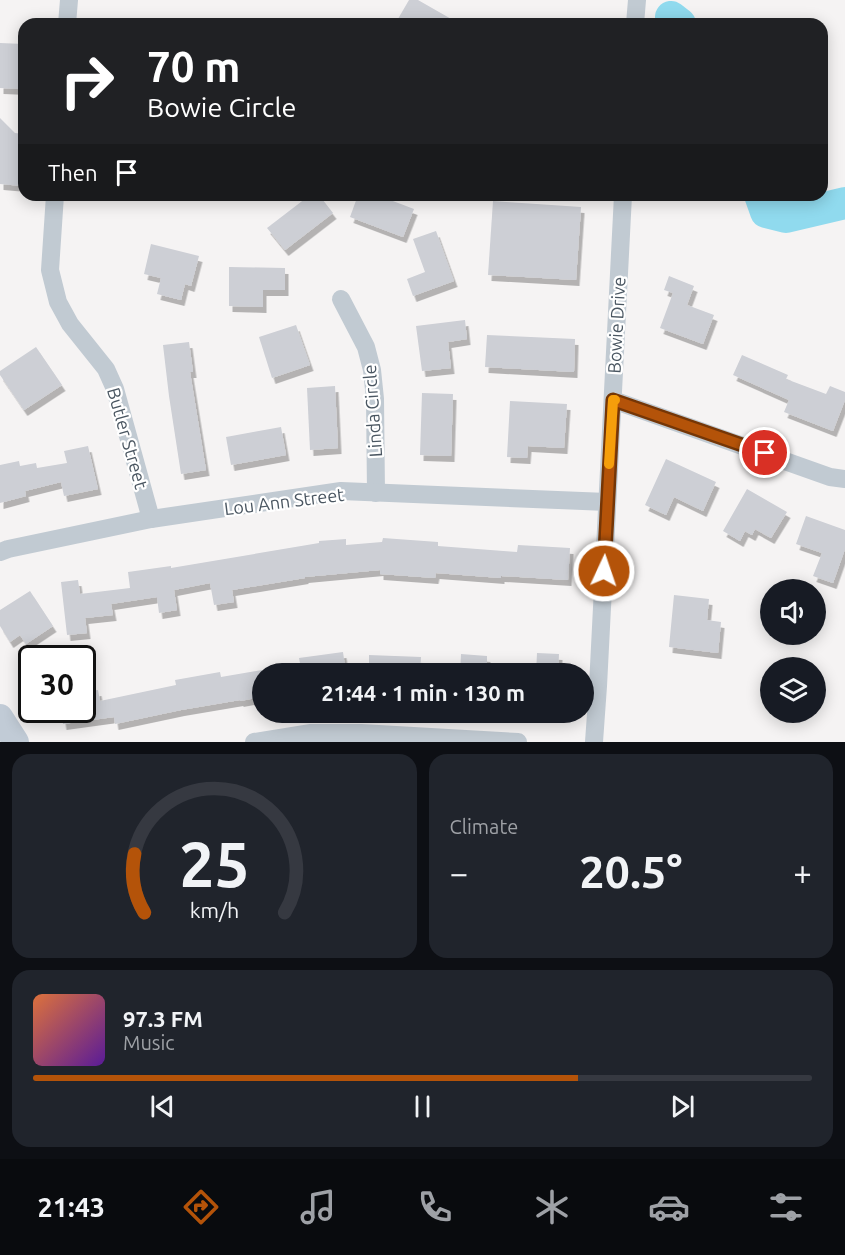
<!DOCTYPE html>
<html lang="en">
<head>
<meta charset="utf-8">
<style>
  :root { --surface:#171b24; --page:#20242c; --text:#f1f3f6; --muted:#9ea1a6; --line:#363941; --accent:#b45309 }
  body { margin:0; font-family:Ubuntu,sans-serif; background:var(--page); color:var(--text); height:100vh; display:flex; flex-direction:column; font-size:22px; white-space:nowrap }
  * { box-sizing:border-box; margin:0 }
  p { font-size:20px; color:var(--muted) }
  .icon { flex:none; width:33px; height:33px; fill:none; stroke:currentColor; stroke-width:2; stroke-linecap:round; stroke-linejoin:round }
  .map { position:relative; height:742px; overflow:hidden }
  .details { display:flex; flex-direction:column; gap:12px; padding:12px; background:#0d0f14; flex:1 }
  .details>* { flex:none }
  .hud { position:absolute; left:18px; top:18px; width:810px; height:183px; border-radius:18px; box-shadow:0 3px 15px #0003; background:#202124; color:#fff; overflow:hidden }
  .fabs { position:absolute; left:760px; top:579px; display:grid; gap:12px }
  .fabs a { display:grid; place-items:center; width:66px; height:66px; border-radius:50%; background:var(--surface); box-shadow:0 3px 15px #0003; font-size:30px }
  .speed { position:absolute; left:18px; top:645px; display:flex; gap:12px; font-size:30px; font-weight:700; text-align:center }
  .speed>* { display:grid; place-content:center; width:78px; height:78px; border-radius:50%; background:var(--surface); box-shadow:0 3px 15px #0003; line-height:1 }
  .speed .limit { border:3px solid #111; border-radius:9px; background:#fff; color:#111 }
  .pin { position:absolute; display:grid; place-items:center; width:51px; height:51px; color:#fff; margin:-26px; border:3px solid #fff; border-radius:50%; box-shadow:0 2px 6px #0007 }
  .me { position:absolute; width:66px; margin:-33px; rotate:3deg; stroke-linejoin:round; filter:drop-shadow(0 0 4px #0008) }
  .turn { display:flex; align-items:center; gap:21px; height:126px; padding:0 30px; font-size:27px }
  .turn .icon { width:78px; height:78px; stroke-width:2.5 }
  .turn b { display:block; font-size:42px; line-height:51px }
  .then { display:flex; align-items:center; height:57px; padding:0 30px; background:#0003; gap:12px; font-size:22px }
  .big { font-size:45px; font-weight:600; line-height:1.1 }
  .details .card { flex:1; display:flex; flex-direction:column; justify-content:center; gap:9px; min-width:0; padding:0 21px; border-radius:18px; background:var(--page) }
  .details .dial { align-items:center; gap:0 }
  .dial svg { height:156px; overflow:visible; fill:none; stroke:var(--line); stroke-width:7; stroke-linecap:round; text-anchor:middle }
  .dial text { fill:var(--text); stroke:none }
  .song { display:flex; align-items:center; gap:18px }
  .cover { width:72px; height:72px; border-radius:9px; background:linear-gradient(135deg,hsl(20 70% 55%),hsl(270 70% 35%)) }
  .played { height:6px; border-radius:3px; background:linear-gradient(90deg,var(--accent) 70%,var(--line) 70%) }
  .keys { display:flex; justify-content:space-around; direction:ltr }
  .heat { display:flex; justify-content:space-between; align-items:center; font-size:33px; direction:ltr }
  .details .tiles { flex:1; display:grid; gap:12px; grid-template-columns:1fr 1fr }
  .card:last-child { grid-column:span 2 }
  .trip { position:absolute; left:252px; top:663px; width:342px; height:60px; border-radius:30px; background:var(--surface); box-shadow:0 3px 15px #0003; font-weight:600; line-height:60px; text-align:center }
  .tab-bar { display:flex; height:96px; justify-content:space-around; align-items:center; background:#090b0e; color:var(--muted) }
  .tab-bar .icon { width:42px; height:42px }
  .tab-bar .current { color:var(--accent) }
  .tab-bar b { font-size:27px; color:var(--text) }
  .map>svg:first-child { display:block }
</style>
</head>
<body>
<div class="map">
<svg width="845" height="742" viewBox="0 0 845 742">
  <defs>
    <filter id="shadow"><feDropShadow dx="3.5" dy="6" stdDeviation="0" flood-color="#0004"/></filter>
  </defs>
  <rect width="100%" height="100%" fill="#f5f3f3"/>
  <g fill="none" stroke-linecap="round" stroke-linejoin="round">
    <g stroke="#90daee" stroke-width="32">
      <path d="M671 17 680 24"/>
      <path d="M760 195 766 212 786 217 845 203"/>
    </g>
  </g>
  <g fill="#cdcfd5" filter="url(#shadow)">
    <path d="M409 0H418L460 24H395Z"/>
    <path d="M0 43 24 44V89L0 88Z"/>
    <path d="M0 118 15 133 24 134 23 186 0 184Z"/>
    <path d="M310 195H319L333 213 285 250 267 228Z"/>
    <path d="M358 195H377L414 209 403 237 350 217Z"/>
    <path d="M493 201 581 207 576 280 488 275Z"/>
    <path d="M436 231 454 281 413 296 407 279 425 272 413 239Z"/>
    <path d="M151 244 199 256 191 286 185 284 181 300 157 294 161 278 144 274Z"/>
    <path d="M229 267 285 268V290H263V307L229 306Z"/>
    <path d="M669 276 694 286 687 305 714 315 703 344 660 328 673 293 664 290Z"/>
    <path d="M465 320 467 339 448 342 451 368 422 371 416 326Z"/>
    <path d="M296 325 310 365 272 378 259 337Z"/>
    <path d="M487 335 575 339 574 372 485 367Z"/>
    <path d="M189 342 193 372H190L206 470 181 474 169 396 163 345Z"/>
    <path d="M36 347 62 385 24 410 0 375V371Z"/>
    <path d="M742 355 788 375 786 379 826 394 830 386 845 392V400L833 431 784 412 789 400 733 375Z"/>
    <path d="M335 386 338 448 310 450 307 388Z"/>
    <path d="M422 393 453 394 451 456 420 455Z"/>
    <path d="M510 401 567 404 564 448 528 446 527 458 507 457Z"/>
    <path d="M281 427 286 455 231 465 226 437Z"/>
    <path d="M88 446 98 489 64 496 61 482 25 491 26 496 0 503V465L19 461 20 466 36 463 37 468 67 463 64 451Z"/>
    <path d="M666 459 716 482 703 511 674 497 666 515 645 505Z"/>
    <path d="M747 489 787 512 771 538 755 529 752 535 745 531 740 541 723 531Z"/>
    <path d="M806 516 845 530V549L833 583 813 576 822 553 796 544Z"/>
    <path d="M383 538 438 542V546L517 552 518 545 570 548 568 580 501 576V578L436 573 435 578 380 574V570L305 577V578L232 590 234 602 214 605 210 583 174 590 177 610 159 613 157 597 111 604 113 615 85 618 87 633 67 635 61 582 78 580 80 594 130 588 128 572 171 566V568L319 543V541L346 539V545L382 542Z"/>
    <path d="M30 591 53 626 26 644 20 635 10 642 0 626V610Z"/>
    <path d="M674 595 709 599 707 620 721 622 718 653 669 647Z"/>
    <path d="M343 652 346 674H302L299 658Z"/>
    <path d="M537 653 559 654 558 674H536Z"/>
    <path d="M461 654 487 656V674H460Z"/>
    <path d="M369 655 421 657 420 674H369Z"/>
    <path d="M262 670V697L240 701V700L181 710 115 724 114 717 63 724 61 710H82V692L98 690 100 701 176 685 175 680 220 672 221 677Z"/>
  </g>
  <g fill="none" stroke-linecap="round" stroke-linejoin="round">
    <g stroke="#c1cad2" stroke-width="18">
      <path d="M67 24 69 0"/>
      <path d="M635 24 637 0"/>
      <path d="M55 195 50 270 58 302 70 324 106 369 115 389 151 519"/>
      <path d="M341 299 366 347 372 370 375 399 376 493"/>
      <path d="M613 400 830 477 845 479"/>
      <path d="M0 552 8 549 151 519 341 491 607 502"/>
      <path d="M254 742 311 733H361L518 742"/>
      <path d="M594 742 598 686 623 195"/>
    </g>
    <path stroke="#c1cbd6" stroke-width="26" d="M0 717 16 742"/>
  </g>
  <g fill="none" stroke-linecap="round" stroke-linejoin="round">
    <g stroke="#753606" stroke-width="15">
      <path id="route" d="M604 571 613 400 765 453"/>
    </g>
    <use href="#route" stroke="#b45309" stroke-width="10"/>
    <path stroke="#f59e0b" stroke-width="10" d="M609 464 613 400H615"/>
  </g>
  <g text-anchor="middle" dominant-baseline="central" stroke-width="4.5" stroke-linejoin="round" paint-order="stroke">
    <g font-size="18" fill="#4a5661" stroke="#fff">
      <text transform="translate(616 325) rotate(-87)">Bowie Drive</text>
      <text transform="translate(372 411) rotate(-94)">Linda Circle</text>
      <text transform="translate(128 438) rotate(74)">Butler Street</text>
      <text transform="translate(284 501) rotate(-7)">Lou Ann Street</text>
    </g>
  </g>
</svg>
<div class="fabs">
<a><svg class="icon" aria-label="sound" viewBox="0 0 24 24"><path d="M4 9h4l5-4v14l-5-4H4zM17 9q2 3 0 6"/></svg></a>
<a><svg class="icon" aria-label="layers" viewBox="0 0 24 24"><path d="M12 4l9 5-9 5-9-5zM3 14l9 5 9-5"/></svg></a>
</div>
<div class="speed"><div class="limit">30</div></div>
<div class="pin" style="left:765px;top:453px;background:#d93025"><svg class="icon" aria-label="arrive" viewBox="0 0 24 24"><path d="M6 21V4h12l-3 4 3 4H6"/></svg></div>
<svg class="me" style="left:604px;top:571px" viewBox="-20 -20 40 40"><circle r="17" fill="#b45309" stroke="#fff" stroke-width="3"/><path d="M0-11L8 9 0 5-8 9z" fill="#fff"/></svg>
<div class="trip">21:44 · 1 min · 130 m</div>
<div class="hud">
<div class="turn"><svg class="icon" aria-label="right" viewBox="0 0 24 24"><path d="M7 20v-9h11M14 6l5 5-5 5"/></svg><div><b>70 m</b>Bowie Circle</div></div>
<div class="then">Then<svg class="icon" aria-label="arrive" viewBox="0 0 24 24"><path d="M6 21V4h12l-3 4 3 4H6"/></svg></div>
</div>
</div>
<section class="details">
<div class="tiles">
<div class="card dial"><svg viewBox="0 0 100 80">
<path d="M14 69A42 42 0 1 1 86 69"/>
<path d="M14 69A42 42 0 0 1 9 39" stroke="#b45309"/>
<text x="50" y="56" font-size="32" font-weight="700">25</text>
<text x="50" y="72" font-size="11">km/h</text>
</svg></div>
<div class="card"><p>Climate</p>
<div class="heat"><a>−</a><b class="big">20.5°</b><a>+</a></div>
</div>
<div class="card">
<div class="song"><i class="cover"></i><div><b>97.3 FM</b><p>Music</p></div></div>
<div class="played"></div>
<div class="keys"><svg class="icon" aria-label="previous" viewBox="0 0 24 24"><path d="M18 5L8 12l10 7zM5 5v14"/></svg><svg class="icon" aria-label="pause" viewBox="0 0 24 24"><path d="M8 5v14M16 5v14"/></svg><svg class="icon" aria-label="next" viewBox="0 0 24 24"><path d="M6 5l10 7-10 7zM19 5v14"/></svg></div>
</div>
</div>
</section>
<nav class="tab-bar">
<b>21:43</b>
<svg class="icon current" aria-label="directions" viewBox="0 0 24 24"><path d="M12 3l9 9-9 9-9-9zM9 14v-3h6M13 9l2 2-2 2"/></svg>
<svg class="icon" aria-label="music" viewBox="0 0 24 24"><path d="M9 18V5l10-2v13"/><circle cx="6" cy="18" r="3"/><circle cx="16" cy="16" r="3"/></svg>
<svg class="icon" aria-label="phone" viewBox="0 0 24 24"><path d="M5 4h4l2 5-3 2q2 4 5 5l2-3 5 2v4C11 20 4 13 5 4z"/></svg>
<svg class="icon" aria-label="climate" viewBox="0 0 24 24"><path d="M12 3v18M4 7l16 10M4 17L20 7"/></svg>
<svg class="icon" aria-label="car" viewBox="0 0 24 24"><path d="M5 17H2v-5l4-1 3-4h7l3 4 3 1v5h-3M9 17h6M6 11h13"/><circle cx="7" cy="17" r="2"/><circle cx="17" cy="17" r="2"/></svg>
<svg class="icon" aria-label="filters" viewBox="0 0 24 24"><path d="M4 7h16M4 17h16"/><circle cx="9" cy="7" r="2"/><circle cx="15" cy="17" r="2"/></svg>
</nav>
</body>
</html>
